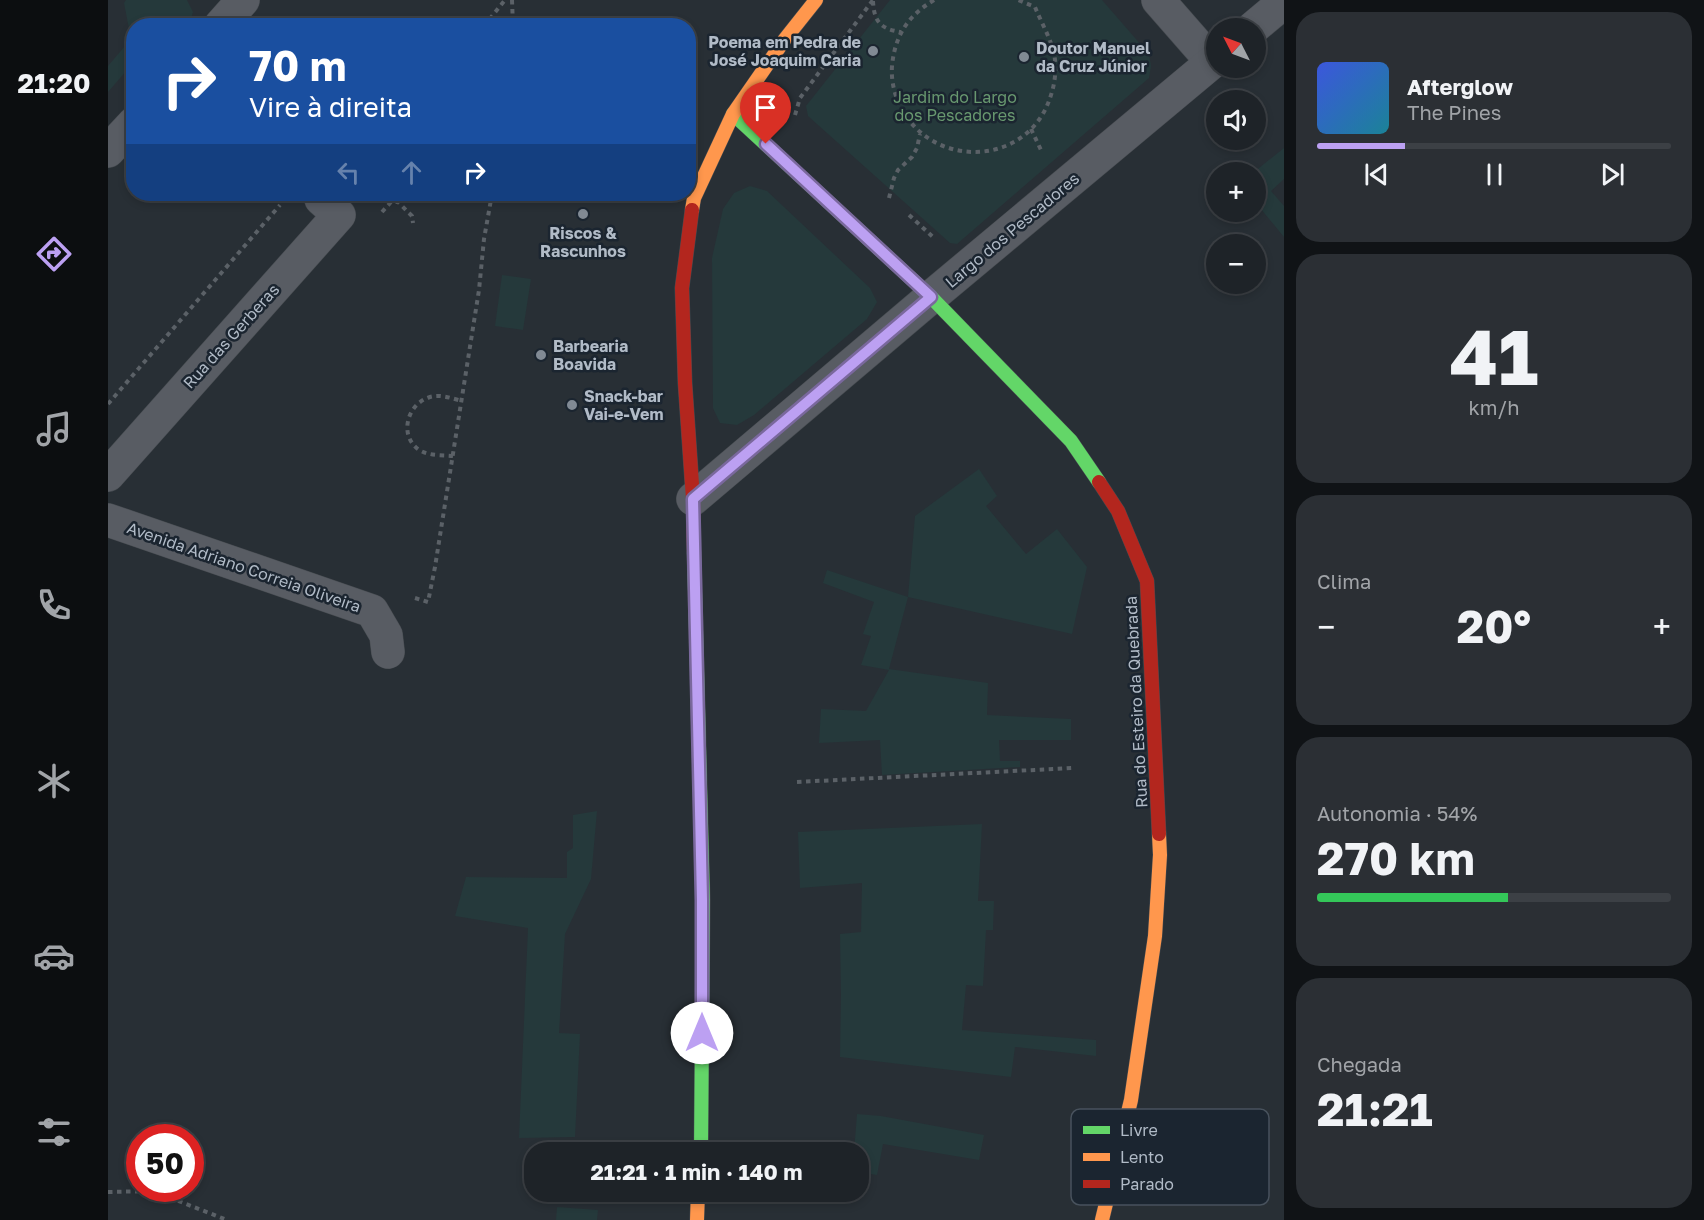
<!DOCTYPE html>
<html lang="pt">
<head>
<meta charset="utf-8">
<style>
  :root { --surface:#1e2328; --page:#2b2f34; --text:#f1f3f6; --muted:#a1a4a8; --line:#3c4045; --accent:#bca0f2 }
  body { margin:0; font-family:"Golos Text",sans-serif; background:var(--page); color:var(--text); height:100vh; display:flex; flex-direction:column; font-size:22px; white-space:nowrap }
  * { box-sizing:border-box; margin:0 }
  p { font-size:20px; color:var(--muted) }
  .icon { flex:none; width:33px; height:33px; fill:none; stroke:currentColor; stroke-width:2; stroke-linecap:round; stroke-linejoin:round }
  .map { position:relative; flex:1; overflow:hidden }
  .sheet { display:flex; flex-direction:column; gap:12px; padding:12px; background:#101316; width:420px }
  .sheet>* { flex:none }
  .hud { position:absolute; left:18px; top:18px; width:570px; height:183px; border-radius:24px; box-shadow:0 3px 9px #0003,0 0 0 2px var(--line); background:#1a4fa0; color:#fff; overflow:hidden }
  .needle { width:39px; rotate:312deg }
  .tools { position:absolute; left:1098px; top:18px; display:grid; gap:12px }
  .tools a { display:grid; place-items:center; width:60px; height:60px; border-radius:50%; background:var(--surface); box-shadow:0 3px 9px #0003,0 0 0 2px var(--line); font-size:30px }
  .speed { position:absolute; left:18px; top:1124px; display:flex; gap:12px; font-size:30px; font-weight:700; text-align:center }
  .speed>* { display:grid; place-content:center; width:78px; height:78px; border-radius:50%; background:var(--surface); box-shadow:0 3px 9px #0003,0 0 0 2px var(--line); line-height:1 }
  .speed .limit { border:9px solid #d22; background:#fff; color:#111 }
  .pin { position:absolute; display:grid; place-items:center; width:51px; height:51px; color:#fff; margin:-62px -26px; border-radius:50% 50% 50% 0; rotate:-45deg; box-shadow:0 0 6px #0007 }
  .pin .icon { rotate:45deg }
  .me { position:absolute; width:66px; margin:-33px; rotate:0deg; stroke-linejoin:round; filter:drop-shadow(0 0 4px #0008) }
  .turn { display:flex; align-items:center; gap:21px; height:126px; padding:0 24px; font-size:27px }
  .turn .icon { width:78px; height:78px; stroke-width:2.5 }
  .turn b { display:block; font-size:42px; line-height:51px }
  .lanes { display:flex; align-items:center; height:57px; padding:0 24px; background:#0003; justify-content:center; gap:30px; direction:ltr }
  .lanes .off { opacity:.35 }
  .big { font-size:45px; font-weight:700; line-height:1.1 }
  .sheet .card { flex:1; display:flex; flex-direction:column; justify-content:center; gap:9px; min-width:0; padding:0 21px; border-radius:24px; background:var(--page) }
  .sheet .dial { align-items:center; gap:0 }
  .dial b { font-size:78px; line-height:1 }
  .song { display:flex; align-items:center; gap:18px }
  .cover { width:72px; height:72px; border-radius:9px; background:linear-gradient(135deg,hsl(230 70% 55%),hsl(190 70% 35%)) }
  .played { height:6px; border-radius:3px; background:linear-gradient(90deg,var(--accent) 25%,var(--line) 25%) }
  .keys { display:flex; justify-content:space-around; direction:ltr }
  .heat { display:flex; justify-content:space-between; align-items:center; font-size:33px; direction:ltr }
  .charge { height:9px; border-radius:4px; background:linear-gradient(90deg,#34c759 54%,var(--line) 0) }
  .trip { position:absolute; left:416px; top:1142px; width:345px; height:60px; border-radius:24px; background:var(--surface); box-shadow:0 3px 9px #0003,0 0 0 2px var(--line); font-weight:700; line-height:60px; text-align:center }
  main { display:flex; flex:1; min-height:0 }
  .tab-bar { display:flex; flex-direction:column; width:108px; justify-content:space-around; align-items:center; background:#0c0e10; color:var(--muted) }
  .tab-bar .icon { width:42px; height:42px }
  .tab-bar .current { color:var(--accent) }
  .tab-bar b { font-size:27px; color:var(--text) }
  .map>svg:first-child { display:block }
</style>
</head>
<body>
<main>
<nav class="tab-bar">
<b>21:20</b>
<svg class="icon current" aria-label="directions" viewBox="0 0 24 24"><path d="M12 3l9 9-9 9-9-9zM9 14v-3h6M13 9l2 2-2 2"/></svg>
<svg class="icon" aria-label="music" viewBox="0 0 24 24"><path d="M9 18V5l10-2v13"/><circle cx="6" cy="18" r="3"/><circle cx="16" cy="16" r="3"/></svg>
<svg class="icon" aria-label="phone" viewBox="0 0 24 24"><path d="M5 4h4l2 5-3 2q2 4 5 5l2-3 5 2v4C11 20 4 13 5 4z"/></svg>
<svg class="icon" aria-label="climate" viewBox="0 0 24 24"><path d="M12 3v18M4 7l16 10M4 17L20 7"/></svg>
<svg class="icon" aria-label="car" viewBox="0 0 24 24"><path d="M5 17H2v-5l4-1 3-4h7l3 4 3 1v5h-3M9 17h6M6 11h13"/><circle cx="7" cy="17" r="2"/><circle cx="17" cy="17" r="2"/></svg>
<svg class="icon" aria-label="filters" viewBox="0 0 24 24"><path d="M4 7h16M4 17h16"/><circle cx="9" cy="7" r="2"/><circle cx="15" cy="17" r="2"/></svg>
</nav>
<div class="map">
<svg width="1176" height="1220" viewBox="0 0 1176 1220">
  <rect width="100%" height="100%" fill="#282f35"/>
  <g fill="#25393b">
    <path d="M18 0H79L85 12 81 25 26 26 25 63 0 92V66L23 39 16 3Z"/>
    <path d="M782 0H994L1041 54 1043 66 1041 78 849 244 842 243 700 116 698 106Z"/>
    <path d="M1176 148V179L1163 191 1176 206V237L1148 203V172H1146Z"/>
    <path d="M642 186 659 191 762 288 769 302 759 319 646 415 629 425 612 423 605 408 604 258 615 209 626 193Z"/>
    <path d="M394 275 423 279 415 330 387 326Z"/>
    <path d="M871 469 889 496 878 506 918 554 949 529 979 567 964 634 800 597 781 669 880 683 879 715 963 719V740H891L892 761H912V767L774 775 772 740 711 743 713 709 758 711 781 670 753 665 763 636 755 634 766 602 715 583 719 570 800 597 807 516Z"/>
    <path d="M489 811 483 879 457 934 451 1033 472 1034 467 1137 411 1138 420 928 347 916 358 877 459 878V852L465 848V815Z"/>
    <path d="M874 824 870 901H886L885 930H878L875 986 858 985 854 1030 988 1040V1056L907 1047 903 1077 732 1057 733 995 732 934 753 932 754 883 692 888 690 832Z"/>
    <path d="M749 1114 773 1116 876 1135 871 1160 775 1144 769 1175 750 1172V1152H746Z"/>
    <path d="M449 1207 490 1210 489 1220H448Z"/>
  </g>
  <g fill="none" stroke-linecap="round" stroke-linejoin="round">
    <g stroke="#464b50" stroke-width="34">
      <g id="street">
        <path d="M1050 0 1092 48 1108 58"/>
        <path d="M112 26 135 0"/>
        <path d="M1145 28 1176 2"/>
        <path d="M0 151 26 123"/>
        <path d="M0 475 231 215 213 199"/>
        <path d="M585 499 823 297 1108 59"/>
        <path d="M0 520 264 611 278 635 280 652"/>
      </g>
    </g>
    <g stroke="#464b50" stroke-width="15">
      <g id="fast">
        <path d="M625 114 823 297 963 441 991 482"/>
        <path d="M586 553 595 900 593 1152"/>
      </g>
    </g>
    <g stroke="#464b50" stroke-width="15">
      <g id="slow">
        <path d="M584 210 586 198 625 114 677 39 708 0"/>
        <path d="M589 1220 590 1191"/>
        <path d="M994 1220 1023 1100 1047 936 1052 855 1051 834"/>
      </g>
    </g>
    <g stroke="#464b50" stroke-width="15">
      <g id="jam">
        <path d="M584 210 574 288 577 383 585 499 586 553"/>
        <path d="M991 482 1010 511 1039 581 1051 834"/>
      </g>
    </g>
    <g stroke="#5b6167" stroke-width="4" stroke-dasharray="4.5 4.5" stroke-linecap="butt">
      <path d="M404 0 405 26"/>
      <path d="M826 0C800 16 787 35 784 66 783 80 786 93 792 106 824 170 919 167 942 98 947 84 949 69 946 53 942 37 933 22 927 7L910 0"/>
      <path d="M765 1C766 21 772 29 793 32"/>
      <path d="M376 26 397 0"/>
      <path d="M687 115 692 98 765 0"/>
      <path d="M923 129 933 150"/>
      <path d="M781 198 786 178 790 170 804 157 809 148 812 134"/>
      <path d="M274 212 283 202H290L304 216 305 223"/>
      <path d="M801 215 826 238"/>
      <path d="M0 404 172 205"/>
      <path d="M345 456C335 455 323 456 313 451 290 438 298 404 322 397 332 394 343 398 354 401"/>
      <path d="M307 598 320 602 327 567 371 290 376 239 384 194"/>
      <path d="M689 782 965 768"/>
      <path d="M0 1192 45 1191 119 1220"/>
    </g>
    <use href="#street" stroke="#585c63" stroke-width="33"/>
    <use href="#fast" stroke="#63d668" stroke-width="14"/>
    <use href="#slow" stroke="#ff974d" stroke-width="14"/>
    <use href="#jam" stroke="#b3261e" stroke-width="14"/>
  </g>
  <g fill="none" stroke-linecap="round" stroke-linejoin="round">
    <g stroke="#7a689d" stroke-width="15">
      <path id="route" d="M594 1033V900L585 499 823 297 658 144"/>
    </g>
    <use href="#route" stroke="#bca0f2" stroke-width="10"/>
  </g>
  <g fill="#818a94" stroke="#1b2530" stroke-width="2">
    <circle cx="765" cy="51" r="6"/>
    <circle cx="916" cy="57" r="6"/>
    <circle cx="475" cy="214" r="6"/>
    <circle cx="433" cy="355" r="6"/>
    <circle cx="464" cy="405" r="6"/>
  </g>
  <g text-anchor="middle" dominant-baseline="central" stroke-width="5" stroke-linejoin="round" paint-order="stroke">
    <g font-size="16" font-weight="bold" fill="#b1bbc7" stroke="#1b2530" text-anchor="start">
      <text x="753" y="42" text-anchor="end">Poema em Pedra de<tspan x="753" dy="18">José Joaquim Caria</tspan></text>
      <text x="928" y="48">Doutor Manuel<tspan x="928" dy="18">da Cruz Júnior</tspan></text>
      <text x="475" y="233" text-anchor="middle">Riscos &amp;<tspan x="475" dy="18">Rascunhos</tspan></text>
      <text x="445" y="346">Barbearia<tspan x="445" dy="18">Boavida</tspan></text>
      <text x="476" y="396">Snack-bar<tspan x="476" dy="18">Vai-e-Vem</tspan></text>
    </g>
    <g font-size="16" fill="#68986f" stroke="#1b2530">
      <text x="847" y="97">Jardim do Largo<tspan x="847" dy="18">dos Pescadores</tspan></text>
    </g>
    <g font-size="16" fill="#b1bbc7" stroke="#1b2530">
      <text transform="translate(904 230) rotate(-40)">Largo dos Pescadores</text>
      <text transform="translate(123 336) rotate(-48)">Rua das Gerberas</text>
      <text transform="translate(136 567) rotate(19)">Avenida Adriano Correia Oliveira</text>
      <text transform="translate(1028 702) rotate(-93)">Rua do Esteiro da Quebrada</text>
    </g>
  </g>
  <rect x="963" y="1109" width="198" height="96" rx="9" fill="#1b2530" stroke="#48525d" stroke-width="1.5"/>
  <rect x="975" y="1126" width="27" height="8" fill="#63d668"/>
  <rect x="975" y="1153" width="27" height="8" fill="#ff974d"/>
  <rect x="975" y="1180" width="27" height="8" fill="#b3261e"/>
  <g font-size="16" fill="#b1bbc7">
    <text x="1012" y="1136">Livre</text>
    <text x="1012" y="1163">Lento</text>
    <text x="1012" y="1190">Parado</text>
  </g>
</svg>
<div class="tools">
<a><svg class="needle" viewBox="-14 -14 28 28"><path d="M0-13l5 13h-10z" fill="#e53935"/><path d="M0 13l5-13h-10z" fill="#a1a4a8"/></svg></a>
<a><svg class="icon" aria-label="sound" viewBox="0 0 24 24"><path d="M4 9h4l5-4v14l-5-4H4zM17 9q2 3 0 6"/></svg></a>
<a>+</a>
<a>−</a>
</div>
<div class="speed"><div class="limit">50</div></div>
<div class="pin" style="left:658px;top:144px;background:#d93025"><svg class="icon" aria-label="arrive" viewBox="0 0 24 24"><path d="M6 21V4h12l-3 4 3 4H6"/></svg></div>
<svg class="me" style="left:594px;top:1033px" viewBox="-20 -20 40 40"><circle r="19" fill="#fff"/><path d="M0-13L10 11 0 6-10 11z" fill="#bca0f2"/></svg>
<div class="trip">21:21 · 1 min · 140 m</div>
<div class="hud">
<div class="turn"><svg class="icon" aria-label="right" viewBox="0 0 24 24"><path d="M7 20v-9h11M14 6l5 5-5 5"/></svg><div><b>70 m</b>Vire à direita</div></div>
<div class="lanes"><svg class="icon off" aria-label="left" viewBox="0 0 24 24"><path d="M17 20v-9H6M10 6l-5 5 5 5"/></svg><svg class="icon off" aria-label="ahead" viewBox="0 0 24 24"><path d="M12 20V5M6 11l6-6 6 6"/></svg><svg class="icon" aria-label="right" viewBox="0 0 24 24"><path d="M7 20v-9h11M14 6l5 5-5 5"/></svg></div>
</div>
</div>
<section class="sheet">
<div class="card">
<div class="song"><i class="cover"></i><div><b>Afterglow</b><p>The Pines</p></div></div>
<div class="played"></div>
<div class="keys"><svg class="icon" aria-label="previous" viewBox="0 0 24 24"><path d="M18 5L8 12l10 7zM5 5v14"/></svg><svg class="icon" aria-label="pause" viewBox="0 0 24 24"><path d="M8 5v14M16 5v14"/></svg><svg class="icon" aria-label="next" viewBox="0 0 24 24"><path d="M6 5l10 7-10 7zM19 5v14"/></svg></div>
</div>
<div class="card dial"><b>41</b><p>km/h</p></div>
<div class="card"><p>Clima</p>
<div class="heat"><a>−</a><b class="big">20°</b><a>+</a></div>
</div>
<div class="card"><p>Autonomia · 54%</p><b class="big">270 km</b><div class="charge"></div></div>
<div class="card"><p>Chegada</p><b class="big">21:21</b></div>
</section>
</main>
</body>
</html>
